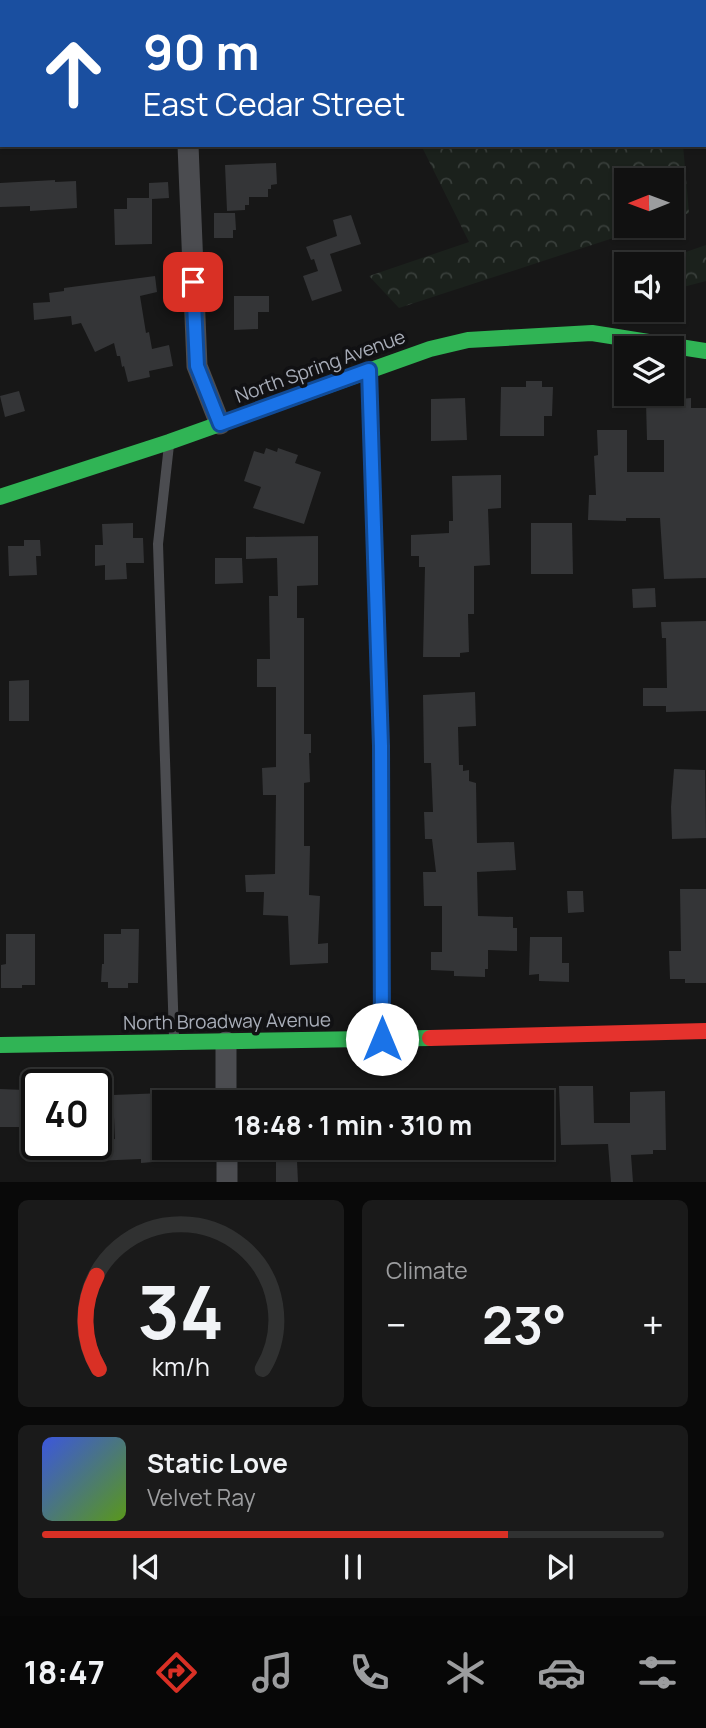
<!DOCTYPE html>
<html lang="en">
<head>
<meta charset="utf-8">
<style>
  :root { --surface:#111; --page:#1a1a1a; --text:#f1f3f6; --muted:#9c9d9f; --line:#303131; --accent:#d93025 }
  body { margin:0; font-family:Manrope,sans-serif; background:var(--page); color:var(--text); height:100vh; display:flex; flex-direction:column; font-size:26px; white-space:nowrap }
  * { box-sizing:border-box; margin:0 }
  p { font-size:23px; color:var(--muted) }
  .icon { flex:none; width:38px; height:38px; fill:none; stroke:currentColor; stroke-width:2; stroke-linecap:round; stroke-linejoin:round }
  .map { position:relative; height:1182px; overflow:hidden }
  .details { display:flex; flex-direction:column; gap:18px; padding:18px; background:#090909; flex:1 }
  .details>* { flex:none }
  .guide { position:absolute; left:0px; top:0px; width:707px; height:147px; box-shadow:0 2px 5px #0004,0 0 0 2px var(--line); background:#1a4fa0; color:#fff; overflow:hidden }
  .needle { width:46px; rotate:269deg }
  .fabs { position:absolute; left:614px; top:168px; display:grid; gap:14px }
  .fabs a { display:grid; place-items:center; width:70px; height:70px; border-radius:0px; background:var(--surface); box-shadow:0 2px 5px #0004,0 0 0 2px var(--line); font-size:35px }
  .speed { position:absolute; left:21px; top:1069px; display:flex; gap:14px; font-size:35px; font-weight:700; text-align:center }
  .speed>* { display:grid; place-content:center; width:91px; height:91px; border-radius:50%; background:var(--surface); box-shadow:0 2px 5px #0004,0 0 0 2px var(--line); line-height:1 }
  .speed .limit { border:4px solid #111; border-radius:10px; background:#fff; color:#111 }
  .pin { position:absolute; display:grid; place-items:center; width:60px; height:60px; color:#fff; margin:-30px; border-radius:14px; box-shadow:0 4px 10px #0006 }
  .me { position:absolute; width:77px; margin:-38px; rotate:0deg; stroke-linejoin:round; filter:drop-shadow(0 0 5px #0008) }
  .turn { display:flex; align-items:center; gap:24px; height:147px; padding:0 28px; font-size:32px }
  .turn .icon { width:91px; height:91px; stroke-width:2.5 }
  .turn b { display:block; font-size:49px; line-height:60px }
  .big { font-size:52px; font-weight:700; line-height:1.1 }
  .details .card { flex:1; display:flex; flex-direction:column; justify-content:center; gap:10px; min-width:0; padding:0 24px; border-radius:10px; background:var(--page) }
  .details .dial { align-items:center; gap:0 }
  .dial svg { height:182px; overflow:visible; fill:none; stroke:var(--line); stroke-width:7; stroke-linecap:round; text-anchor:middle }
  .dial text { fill:var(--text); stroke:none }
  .song { display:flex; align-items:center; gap:21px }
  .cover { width:84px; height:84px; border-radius:10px; background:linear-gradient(135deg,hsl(230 70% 55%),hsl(90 70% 35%)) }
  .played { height:7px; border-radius:4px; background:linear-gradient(90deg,var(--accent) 75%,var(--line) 75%) }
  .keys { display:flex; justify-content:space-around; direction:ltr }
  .heat { display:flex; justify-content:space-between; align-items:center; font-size:38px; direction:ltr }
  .details .tiles { flex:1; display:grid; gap:18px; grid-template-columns:1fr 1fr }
  .card:last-child { grid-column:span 2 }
  .trip { position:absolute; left:152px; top:1090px; width:402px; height:70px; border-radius:0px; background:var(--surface); box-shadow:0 2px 5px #0004,0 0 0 2px var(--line); font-weight:700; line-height:70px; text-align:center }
  .dock { display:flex; height:112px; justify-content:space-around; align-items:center; background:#070707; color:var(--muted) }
  .dock .icon { width:49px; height:49px }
  .dock .on { color:var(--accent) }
  .dock b { font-size:32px; color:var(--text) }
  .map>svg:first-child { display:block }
</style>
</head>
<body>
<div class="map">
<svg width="706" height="1182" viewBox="0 0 706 1182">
  <defs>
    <pattern id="forest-crowns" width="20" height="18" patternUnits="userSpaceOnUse" patternTransform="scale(1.75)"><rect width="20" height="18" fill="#1b211c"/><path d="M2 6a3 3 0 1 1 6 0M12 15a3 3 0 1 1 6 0" fill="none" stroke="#393f3b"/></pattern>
  </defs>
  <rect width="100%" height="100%" fill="#171717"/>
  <g fill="url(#forest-crowns)">
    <path d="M421 145H683L689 213 672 219V180H626V226H650L399 308 369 276 469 242Z"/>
    <path d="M706 245V281L672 290V264H651Z"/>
  </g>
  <g fill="#343537">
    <path d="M276 163 277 184 271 185V189H268V197H249V205H245V210L227 211 225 165Z"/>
    <path d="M55 180V182L76 181 77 208 30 211V206L0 207V183Z"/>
    <path d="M168 182 169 198 152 199V244L115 245 114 209H127V198H149V183Z"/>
    <path d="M214 213H235L236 230H233V238H214Z"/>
    <path d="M351 215 361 244 330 254 342 291 312 301 303 276 318 271 314 259 311 260 306 247 337 236 333 220Z"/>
    <path d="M155 276 157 292 140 296 146 333 149 332 152 349 169 345 173 366 149 371 150 377 128 382 124 366 122 367 120 356H117L114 343 95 352 81 323 72 325 71 316 34 320 33 303 50 302 49 293 64 291V288Z"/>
    <path d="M234 296H269V312H258V329L234 330Z"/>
    <path d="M526 381H542V387H553L552 416H544V436H500L501 387H526Z"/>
    <path d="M19 391 25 411 5 417 0 396Z"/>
    <path d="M465 398 467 440 431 441V399Z"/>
    <path d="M691 398V408H706V578L664 579 660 518H626V521L588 520 589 495H596L594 456 598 455 597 430H627V472H664V440H647L646 402Z"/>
    <path d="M266 448 277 452 278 448 298 455 295 463 321 472 304 524 253 508 261 487 244 481 254 451 264 454Z"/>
    <path d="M501 475V508L488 509 490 565 474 566V614H468L469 652 460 653V657H423L425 567H419V556H411V535L449 533V521H453L452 476Z"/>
    <path d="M133 523V538H143L144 563H126L127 579 105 580V565L95 566V545H103L102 524Z"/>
    <path d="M531 523H572L573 574H531Z"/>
    <path d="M318 536V585L297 586V618H304V734H311V753H309L310 782 304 783V846H310L309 895 320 896 318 944 328 943V963L290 965 288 916 263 915 264 892H246L245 875 275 874 276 795H263L262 768 276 767V687H257V659H270L269 596H278L277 558 246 559V537Z"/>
    <path d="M24 540H40L41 556H36L37 575 9 576 8 546H24Z"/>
    <path d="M215 558H242L243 583 215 584Z"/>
    <path d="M655 588 656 607 633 608 632 589Z"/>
    <path d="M706 621V711L666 712V706H643V688H667L666 638H662L661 622Z"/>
    <path d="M29 680V721H9V681Z"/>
    <path d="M475 692 476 726 458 727 459 765H463V771L469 770V781L476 783 477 843 514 842 516 870 477 872 478 916 513 917V928H517V951L488 950V969H485V977L454 976V971L431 970V952H442V906H424L423 872H436L432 839H425L424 812H433L431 763H424L423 695Z"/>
    <path d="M674 769 705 770 706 838 672 839 671 807Z"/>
    <path d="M680 889H706V983H685V979H670L669 951H681Z"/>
    <path d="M567 891H583L584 912 568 913Z"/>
    <path d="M121 929H139L138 983H128V988H108V982H101L102 964H104V934H121Z"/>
    <path d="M6 934H35V985H22V988H1V965L6 964Z"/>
    <path d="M530 937H562V963H569V982L539 981V974L529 975Z"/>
    <path d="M559 1086H593L594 1123H630V1092L665 1091 666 1150H653V1154L631 1155 633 1182H611L608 1144 561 1145Z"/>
    <path d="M0 1089 25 1090V1127H0Z"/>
    <path d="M164 1093V1161L141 1163V1159L94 1161 93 1144H96V1140L115 1139 113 1095Z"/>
    <path d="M297 1161 298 1182H276V1162Z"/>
  </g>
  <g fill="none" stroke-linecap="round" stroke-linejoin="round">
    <path stroke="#4b4c50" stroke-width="10" d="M169 445 158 544 174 1037"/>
    <g stroke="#4b4c50" stroke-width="21">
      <path d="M187 0V2"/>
      <path d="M705 115H706"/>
      <path d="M0 131H2"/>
      <path d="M188 145 197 366 220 424"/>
      <path d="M226 1042V1102"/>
      <path d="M227 1148V1182"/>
    </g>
    <g stroke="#30b455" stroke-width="16">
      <path d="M369 370 381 745 382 1039"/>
      <path d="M0 497 169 442 430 349 468 340 592 333 706 351"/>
      <path d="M0 1045 430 1038"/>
    </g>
    <path stroke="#e5322d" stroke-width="16" d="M430 1038 706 1031"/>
  </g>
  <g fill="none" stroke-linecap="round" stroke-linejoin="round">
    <g stroke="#114b97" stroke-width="18">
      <path id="route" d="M193 282 197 366 220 424 369 370 381 746 382 1039"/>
    </g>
    <use href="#route" stroke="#1a73e8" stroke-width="12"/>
  </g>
  <g text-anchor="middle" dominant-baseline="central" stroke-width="7" stroke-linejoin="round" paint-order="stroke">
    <g font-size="19" fill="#a8adb8" stroke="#111113">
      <text transform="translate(320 366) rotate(-20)">North Spring Avenue</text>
      <text transform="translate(227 1021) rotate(-1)">North Broadway Avenue</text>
    </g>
  </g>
</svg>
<div class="fabs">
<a><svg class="needle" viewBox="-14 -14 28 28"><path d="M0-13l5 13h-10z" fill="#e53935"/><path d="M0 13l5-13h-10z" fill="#9c9d9f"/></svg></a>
<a><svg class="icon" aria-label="sound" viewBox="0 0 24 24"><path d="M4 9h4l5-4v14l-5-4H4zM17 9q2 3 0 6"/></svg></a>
<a><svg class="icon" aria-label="layers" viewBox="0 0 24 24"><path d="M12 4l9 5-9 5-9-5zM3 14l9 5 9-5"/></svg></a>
</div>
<div class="speed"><div class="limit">40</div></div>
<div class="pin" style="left:193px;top:282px;background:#d93025"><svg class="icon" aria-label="arrive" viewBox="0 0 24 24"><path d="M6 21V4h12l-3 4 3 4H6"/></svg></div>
<svg class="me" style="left:382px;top:1039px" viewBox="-20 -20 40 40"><circle r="19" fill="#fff"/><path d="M0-13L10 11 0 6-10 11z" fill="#1a73e8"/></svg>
<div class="trip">18:48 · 1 min · 310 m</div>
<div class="guide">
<div class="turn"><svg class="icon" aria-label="ahead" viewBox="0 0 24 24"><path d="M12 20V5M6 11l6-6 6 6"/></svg><div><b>90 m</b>East Cedar Street</div></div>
</div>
</div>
<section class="details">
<div class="tiles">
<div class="card dial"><svg viewBox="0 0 100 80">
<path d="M14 69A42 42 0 1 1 86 69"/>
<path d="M14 69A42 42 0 0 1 13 28" stroke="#d93025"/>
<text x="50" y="56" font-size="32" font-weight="700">34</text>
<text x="50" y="72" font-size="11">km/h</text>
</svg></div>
<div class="card"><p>Climate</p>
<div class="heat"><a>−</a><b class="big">23°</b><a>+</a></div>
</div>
<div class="card">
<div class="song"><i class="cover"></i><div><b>Static Love</b><p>Velvet Ray</p></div></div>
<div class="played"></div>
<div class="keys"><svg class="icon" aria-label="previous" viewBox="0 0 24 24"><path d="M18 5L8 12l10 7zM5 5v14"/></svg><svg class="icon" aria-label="pause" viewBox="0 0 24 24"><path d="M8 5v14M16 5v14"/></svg><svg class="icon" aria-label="next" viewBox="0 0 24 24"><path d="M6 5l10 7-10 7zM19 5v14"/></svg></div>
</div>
</div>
</section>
<nav class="dock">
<b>18:47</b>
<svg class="icon on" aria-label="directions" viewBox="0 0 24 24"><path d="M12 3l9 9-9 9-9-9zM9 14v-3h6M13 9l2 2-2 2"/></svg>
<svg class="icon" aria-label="music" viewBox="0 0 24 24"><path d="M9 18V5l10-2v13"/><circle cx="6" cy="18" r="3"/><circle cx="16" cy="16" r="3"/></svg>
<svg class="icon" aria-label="phone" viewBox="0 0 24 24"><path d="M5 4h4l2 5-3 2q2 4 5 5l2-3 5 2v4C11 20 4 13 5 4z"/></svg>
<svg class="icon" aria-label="climate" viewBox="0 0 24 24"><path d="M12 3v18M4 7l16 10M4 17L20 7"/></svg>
<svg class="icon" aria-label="car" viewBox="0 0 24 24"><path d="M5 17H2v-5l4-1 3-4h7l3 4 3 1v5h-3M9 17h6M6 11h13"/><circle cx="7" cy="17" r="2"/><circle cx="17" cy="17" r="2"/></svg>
<svg class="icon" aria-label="filters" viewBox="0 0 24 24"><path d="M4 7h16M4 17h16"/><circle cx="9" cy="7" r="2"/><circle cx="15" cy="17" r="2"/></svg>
</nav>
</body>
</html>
